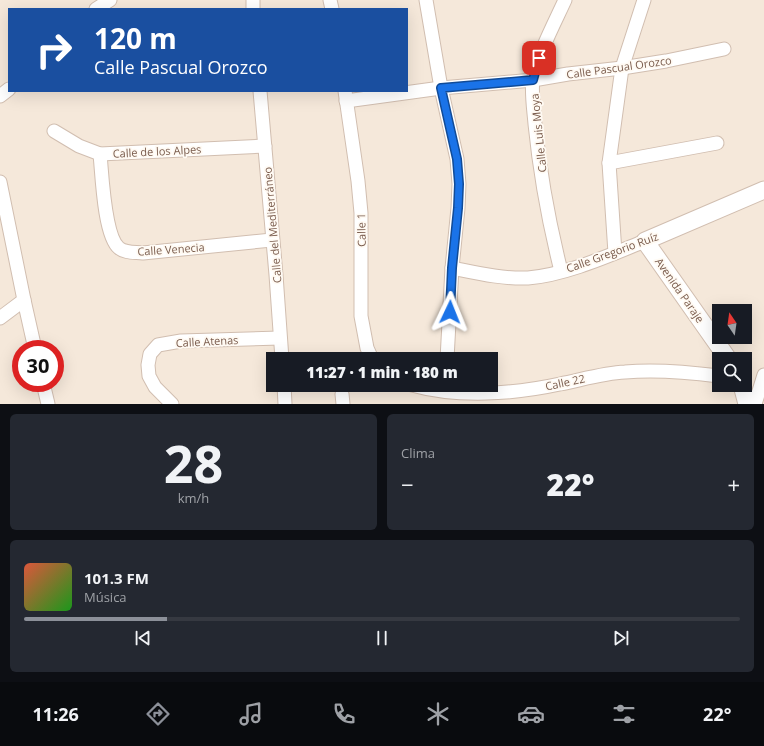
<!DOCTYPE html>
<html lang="es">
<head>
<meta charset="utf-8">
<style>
  :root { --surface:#171b24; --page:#242831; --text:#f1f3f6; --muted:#9ea1a6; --line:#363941; --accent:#8c9099 }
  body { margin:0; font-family:"Open Sans",sans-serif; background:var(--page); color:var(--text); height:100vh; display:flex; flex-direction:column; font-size:15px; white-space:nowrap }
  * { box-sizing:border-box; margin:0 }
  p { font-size:13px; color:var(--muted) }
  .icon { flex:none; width:22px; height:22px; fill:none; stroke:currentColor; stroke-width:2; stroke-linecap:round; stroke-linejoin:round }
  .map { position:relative; height:404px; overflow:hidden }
  .sheet { display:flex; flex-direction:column; gap:10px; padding:10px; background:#0d0f14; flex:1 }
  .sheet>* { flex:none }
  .top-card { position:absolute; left:8px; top:8px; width:400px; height:84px; border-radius:0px; box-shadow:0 4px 16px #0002; background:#1a4fa0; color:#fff; overflow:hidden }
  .needle { width:26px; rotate:347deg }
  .tools { position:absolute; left:712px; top:304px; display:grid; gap:8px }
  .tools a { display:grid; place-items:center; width:40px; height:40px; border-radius:0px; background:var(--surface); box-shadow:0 4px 16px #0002; font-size:20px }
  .speed { position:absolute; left:12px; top:340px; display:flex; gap:8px; font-size:20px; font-weight:700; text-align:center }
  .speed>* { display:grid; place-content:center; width:52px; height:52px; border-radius:50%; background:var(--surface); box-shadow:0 4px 16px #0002; line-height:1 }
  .speed .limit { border:6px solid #d22; background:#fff; color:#111 }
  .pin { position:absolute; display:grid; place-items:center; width:34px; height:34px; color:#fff; margin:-17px; border-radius:8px; box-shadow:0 2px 6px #0006 }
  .me { position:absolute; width:44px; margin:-22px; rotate:2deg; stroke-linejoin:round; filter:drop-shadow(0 0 3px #0008) }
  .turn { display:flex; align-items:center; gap:14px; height:84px; padding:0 20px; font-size:18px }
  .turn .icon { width:52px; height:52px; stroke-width:2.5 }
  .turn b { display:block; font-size:28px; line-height:34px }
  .big { font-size:30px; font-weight:800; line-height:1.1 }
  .sheet .card { flex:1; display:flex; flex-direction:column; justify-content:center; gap:6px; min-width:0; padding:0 14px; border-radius:6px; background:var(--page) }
  .sheet .dial { align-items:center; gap:0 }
  .dial b { font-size:52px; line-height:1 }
  .song { display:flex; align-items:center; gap:12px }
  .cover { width:48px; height:48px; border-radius:6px; background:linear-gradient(135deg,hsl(10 70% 55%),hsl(120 70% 35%)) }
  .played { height:4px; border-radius:2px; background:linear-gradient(90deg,var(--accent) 20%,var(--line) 20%) }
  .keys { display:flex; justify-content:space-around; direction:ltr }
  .heat { display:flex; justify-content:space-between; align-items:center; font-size:22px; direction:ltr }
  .sheet .tiles { flex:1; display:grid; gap:10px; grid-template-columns:1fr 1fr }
  .card:last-child { grid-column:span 2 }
  .trip { position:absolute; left:266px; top:352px; width:232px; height:40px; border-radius:0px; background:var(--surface); box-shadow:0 4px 16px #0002; font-weight:800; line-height:40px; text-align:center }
  .tabs { display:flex; height:64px; justify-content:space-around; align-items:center; background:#090b0e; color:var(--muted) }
  .tabs .icon { width:28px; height:28px }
  .tabs .active { color:var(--accent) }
  .tabs b { font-size:18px; color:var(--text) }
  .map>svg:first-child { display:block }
</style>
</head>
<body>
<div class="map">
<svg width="764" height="404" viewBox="0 0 764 404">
  <rect width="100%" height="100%" fill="#fdf6ec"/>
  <path fill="#f5e8da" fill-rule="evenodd" d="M0 0H764V404H0ZM9 9H407V91H9ZM719 311H745V337H719ZM21 349H55V383H21ZM273 359H491V385H273ZM719 359H745V385H719Z"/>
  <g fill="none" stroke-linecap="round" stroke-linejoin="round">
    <g stroke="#d1beb0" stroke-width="15">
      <g id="minor">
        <path d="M253 0V9"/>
        <path d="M330 0 332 9"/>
        <path d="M426 0 441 88 457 159 459 184 458 208 452 268 447 359"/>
        <path d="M96 9 110 0"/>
        <path d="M260 91 276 275 282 359"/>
        <path d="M345 91 358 181 361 213V316L367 348 372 359"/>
        <path d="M0 96 9 89"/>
        <path d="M346 101 441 88 533 80 568 74 622 68 666 61 724 49"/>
        <path d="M54 131 79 146 100 154 265 146"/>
        <path d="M100 154C102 173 104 236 119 248 125 253 134 252 143 253L272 240"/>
        <path d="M609 163 717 143"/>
        <path d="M0 182 24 300 35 349"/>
        <path d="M615 253 609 163 622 68 644 0"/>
        <path d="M452 268C477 273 502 279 528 278 566 275 610 255 645 241"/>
        <path d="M561 271C549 223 540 174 535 124 534 111 531 92 533 79 538 54 554 24 565 0"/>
        <path d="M0 318 24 300"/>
        <path d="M43 383 48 404"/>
        <path d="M284 385 285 404"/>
        <path d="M412 385C458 398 514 394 560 384 581 380 603 373 625 372 656 369 688 372 719 376"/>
        <path d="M342 394 343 404"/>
        <path d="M172 404 155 387 149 376 148 365 150 354 158 345 181 341 280 338"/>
        <path d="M755 404 764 375"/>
      </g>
    </g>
    <g stroke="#d1beb0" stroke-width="19">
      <g id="tertiary">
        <path d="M728 359 645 241 764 190"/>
        <path d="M742 385 747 404"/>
      </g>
    </g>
    <use href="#minor" stroke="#fff" stroke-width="13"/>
    <use href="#tertiary" stroke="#fff" stroke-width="17"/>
  </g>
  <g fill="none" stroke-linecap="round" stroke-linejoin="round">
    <g stroke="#114b97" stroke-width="10">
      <path id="route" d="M450 312 452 268 458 208 459 184 457 159 441 88 533 80 539 58"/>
    </g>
    <use href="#route" stroke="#1a73e8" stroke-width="7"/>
  </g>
  <g text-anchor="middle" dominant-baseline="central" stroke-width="3.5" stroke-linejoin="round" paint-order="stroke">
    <g font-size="11" fill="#7a5c4d" stroke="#fffaf3">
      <text transform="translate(619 67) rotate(-8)">Calle Pascual Orozco</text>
      <text transform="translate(538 133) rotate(-96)">Calle Luis Moya</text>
      <text transform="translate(157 151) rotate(-3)">Calle de los Alpes</text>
      <text transform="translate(272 225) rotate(-95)">Calle del Mediterráneo</text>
      <text transform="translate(361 230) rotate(-91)">Calle 1</text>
      <text transform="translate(171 249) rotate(-4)">Calle Venecia</text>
      <text transform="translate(612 252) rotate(-20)">Calle Gregorio Ruíz</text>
      <text transform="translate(680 290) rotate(55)">Avenida Paraje</text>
      <text transform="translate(207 341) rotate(-3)">Calle Atenas</text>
      <text transform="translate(565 382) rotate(-12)">Calle 22</text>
    </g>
  </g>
</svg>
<div class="tools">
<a><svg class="needle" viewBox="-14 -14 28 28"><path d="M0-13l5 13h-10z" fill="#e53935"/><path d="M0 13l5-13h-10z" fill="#9ea1a6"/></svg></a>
<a><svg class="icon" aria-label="search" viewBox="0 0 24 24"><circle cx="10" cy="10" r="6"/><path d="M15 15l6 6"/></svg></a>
</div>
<div class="speed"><div class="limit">30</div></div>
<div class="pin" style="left:539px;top:58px;background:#d93025"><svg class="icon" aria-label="arrive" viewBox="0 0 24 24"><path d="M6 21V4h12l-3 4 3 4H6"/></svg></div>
<svg class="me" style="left:450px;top:312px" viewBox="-20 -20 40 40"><path d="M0-17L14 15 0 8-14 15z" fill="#1a73e8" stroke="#fff" stroke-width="4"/></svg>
<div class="trip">11:27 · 1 min · 180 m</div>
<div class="top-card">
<div class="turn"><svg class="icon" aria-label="right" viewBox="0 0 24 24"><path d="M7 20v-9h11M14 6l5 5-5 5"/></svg><div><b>120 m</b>Calle Pascual Orozco</div></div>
</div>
</div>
<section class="sheet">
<div class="tiles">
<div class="card dial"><b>28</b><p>km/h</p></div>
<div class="card"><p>Clima</p>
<div class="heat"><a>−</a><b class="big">22°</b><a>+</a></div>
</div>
<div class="card">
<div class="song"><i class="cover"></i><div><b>101.3 FM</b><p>Música</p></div></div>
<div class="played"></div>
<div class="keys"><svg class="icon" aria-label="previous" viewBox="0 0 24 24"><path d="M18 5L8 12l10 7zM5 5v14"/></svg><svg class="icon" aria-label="pause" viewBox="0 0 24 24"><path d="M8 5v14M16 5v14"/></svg><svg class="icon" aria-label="next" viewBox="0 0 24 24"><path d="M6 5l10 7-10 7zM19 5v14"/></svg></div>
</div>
</div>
</section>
<nav class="tabs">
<b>11:26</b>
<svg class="icon active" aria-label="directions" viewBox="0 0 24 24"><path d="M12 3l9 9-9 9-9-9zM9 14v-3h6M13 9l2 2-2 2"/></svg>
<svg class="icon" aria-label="music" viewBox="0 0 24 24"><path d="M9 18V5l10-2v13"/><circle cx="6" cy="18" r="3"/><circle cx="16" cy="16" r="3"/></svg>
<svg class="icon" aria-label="phone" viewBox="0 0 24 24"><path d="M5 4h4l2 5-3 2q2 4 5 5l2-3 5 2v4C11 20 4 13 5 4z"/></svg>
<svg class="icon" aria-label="climate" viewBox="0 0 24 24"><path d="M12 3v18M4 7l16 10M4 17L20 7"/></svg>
<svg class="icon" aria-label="car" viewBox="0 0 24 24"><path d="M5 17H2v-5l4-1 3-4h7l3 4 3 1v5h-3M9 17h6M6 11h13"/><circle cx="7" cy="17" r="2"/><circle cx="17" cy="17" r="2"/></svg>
<svg class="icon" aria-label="filters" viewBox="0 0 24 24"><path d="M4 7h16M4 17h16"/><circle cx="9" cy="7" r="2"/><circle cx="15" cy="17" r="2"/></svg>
<b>22°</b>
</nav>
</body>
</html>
